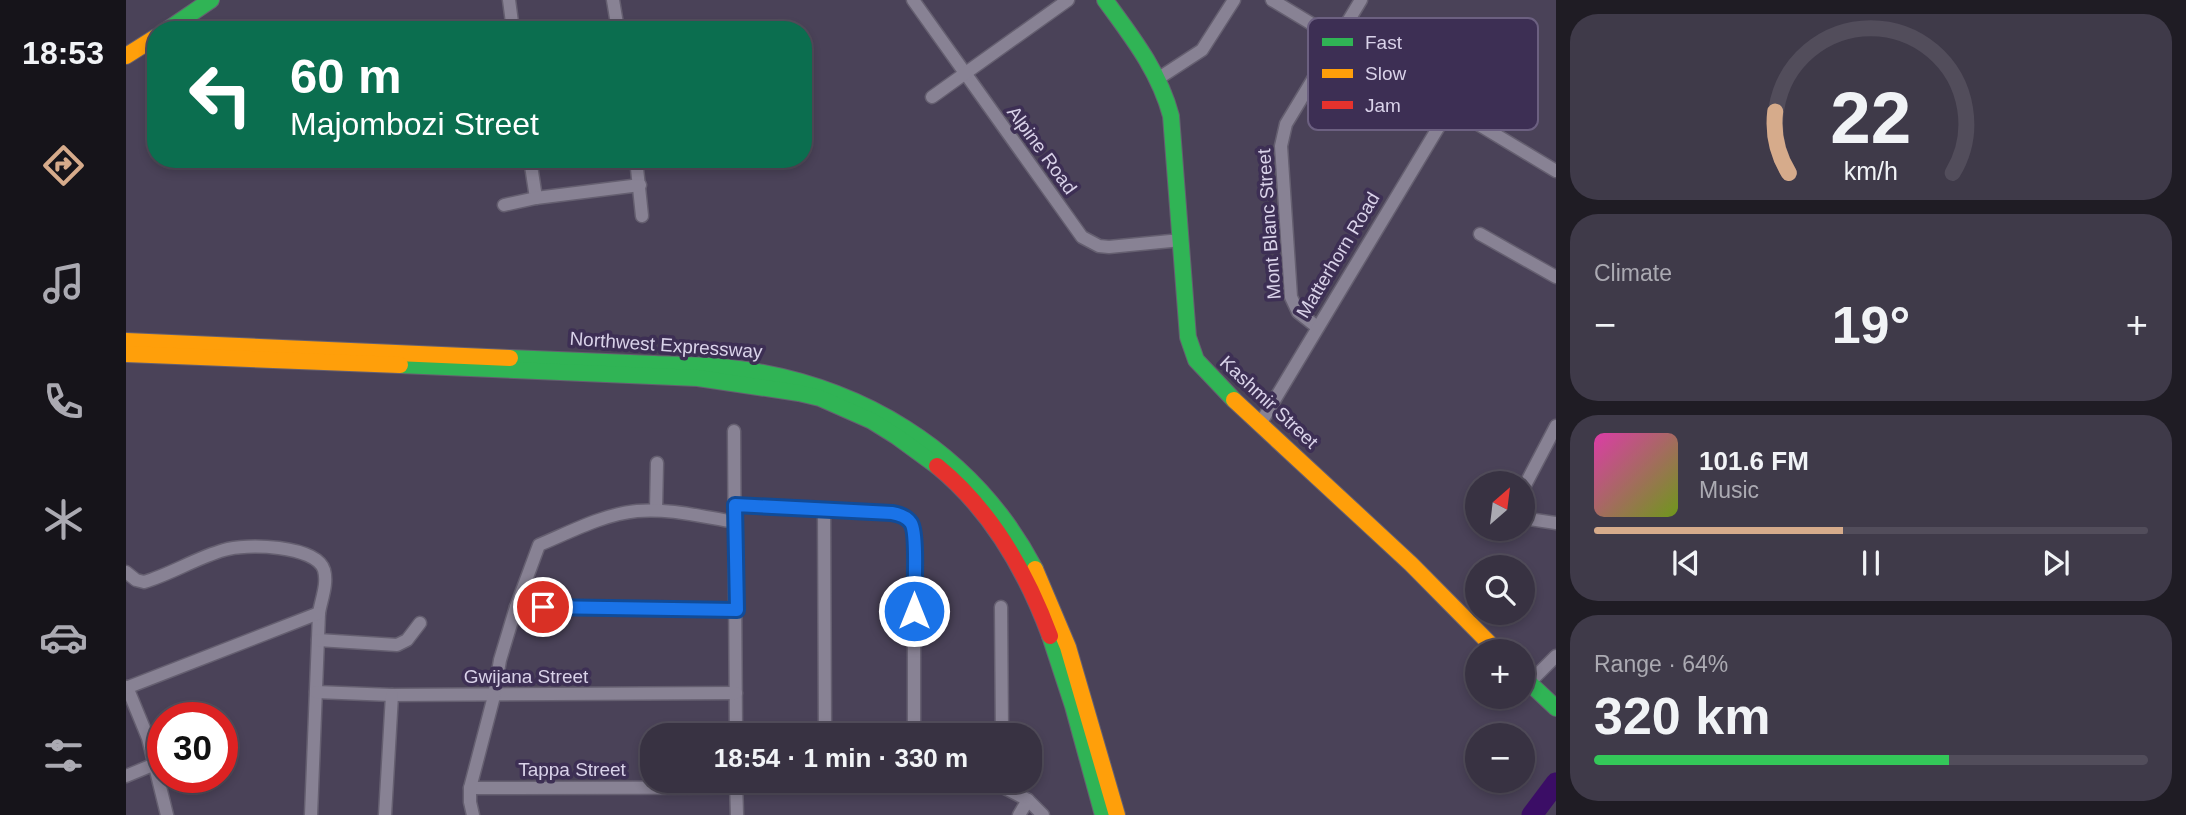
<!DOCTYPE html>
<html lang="en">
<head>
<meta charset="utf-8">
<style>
  :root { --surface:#383242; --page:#3f3a49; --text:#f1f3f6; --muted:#abaab2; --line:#524d5b; --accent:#d6ab8b }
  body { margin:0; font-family:Helvetica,sans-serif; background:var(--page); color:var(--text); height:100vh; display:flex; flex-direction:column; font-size:26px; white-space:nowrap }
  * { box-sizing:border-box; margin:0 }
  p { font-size:23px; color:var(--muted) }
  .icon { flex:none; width:38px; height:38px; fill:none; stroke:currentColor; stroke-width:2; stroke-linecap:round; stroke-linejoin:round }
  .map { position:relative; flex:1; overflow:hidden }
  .panel { display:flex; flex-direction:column; gap:14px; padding:14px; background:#1f1c24; width:630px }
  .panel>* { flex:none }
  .top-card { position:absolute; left:21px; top:21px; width:665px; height:147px; border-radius:28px; box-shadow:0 4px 10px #0003,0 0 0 2px var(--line); background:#0b6e4f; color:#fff; overflow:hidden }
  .needle { width:46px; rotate:28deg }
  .fabs { position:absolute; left:1339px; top:471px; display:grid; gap:14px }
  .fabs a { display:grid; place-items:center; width:70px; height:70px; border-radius:50%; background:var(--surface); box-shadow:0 4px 10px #0003,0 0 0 2px var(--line); font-size:35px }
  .speed { position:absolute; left:21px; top:702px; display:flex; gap:14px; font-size:35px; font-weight:700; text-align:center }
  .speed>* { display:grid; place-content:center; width:91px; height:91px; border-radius:50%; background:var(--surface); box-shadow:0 4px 10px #0003,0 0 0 2px var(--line); line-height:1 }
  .speed .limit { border:10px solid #d22; background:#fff; color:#111 }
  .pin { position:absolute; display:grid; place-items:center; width:60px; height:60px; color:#fff; margin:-30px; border:4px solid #fff; border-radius:50%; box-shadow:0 2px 7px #0007 }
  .me { position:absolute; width:77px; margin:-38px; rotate:0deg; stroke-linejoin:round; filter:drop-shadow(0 0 5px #0008) }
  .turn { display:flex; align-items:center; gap:24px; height:147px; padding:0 28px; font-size:32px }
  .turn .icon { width:91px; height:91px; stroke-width:2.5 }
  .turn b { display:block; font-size:49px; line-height:60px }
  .big { font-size:52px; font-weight:800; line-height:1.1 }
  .panel .tile { flex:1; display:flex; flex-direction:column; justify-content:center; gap:10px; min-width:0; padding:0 24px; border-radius:28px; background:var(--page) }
  .panel .dial { align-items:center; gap:0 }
  .dial svg { height:182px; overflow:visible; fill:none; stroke:var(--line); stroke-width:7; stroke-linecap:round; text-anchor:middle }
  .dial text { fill:var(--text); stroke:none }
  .song { display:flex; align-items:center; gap:21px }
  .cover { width:84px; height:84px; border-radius:10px; background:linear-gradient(135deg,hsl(320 70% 55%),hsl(80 70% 35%)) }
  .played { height:7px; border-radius:4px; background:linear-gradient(90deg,var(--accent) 45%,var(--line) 45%) }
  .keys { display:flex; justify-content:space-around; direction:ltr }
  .heat { display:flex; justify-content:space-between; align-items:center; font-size:38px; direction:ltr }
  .charge { height:10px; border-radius:5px; background:linear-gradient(90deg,#34c759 64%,var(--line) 0) }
  .trip { position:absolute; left:514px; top:723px; width:402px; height:70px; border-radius:28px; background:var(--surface); box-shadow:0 4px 10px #0003,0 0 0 2px var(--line); font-weight:800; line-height:70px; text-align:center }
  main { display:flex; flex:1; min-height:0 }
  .dock { display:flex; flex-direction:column; width:126px; justify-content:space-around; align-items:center; background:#16141a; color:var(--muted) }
  .dock .icon { width:49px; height:49px }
  .dock .active { color:var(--accent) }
  .dock b { font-size:32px; color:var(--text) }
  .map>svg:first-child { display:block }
</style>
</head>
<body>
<main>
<nav class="dock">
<b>18:53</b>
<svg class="icon active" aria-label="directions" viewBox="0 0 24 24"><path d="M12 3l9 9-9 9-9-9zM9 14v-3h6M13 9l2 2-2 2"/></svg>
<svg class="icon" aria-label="music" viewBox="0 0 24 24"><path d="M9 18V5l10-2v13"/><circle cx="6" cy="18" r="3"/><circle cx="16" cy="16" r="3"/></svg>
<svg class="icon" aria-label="phone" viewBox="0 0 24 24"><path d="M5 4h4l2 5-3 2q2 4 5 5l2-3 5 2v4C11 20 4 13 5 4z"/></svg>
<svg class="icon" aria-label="climate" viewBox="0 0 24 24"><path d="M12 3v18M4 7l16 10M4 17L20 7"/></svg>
<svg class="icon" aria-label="car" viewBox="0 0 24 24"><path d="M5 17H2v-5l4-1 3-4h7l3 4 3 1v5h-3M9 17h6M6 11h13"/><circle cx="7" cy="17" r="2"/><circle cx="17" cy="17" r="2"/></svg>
<svg class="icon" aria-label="filters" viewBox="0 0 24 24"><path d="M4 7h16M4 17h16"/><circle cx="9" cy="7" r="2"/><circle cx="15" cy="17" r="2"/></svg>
</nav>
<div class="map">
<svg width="1430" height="815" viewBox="0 0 1430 815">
  <rect width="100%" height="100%" fill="#4a4258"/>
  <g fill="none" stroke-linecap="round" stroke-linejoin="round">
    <path stroke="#3b0d66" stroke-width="21" d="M1406 815 1430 783"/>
    <g stroke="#655f70" stroke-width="15">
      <g id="street">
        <path d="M383 0 387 30"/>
        <path d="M487 0 492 30"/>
        <path d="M787 0 956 237 973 246 983 247 1055 240"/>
        <path d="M1146 0 1430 171"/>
        <path d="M1033 78 1076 50 1108 0"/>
        <path d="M806 97 942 0"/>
        <path d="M404 159 410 198"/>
        <path d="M510 159 516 216"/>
        <path d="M378 205 410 198 514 185"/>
        <path d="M1354 234 1430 277"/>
        <path d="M1191 327 1172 312 1165 297 1155 146 1160 124 1235 0"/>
        <path d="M1134 424 1324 108"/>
        <path d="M608 431 610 735"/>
        <path d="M1396 491 1430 426"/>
        <path d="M609 505 766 513C781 516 786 523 788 537V735"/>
        <path d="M698 509 699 735"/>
        <path d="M530 510 531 463"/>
        <path d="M1396 518 1430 523"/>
        <path d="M0 572 10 580 18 582C45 574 70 558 98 550 119 543 190 545 198 570 202 584 195 600 193 613L185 815"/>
        <path d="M390 607 611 610"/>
        <path d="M875 607 876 735"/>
        <path d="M192 640 271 645 281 640 294 623"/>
        <path d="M1403 683 1430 656"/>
        <path d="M1 687 22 738 41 815"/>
        <path d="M0 688 193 613"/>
        <path d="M190 692 266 695 610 693"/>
        <path d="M0 776 29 764"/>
        <path d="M610 781 611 815"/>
        <path d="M344 788 877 787 902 800 917 815"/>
        <path d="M259 815 266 695"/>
        <path d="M347 815 344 802V788L368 696 374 660 390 607 413 545C444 532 478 514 511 511 543 508 577 517 609 522"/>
        <path d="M893 815 902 800"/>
      </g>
    </g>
    <g stroke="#655f70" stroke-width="18">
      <g id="fast">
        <path d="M979 0C1006 37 1033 71 1045 116L1062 337 1070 360 1108 400"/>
        <path d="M41 30 85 0"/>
        <path d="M384 358C432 360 480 362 528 364 550 365 574 365 597 367 730 381 846 449 909 569"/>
        <path d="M274 365 572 378 673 393 694 398 746 421 770 436 811 466"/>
        <path d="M924 636 947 706 977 815"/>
        <path d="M1396 676 1430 708"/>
      </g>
    </g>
    <g stroke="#655f70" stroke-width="18">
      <g id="slow">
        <path d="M0 56 30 37"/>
        <path d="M0 341 384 358"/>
        <path d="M0 354 274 365"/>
        <path d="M1108 400 1285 564 1371 651"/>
        <path d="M909 569 942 647 991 815"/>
      </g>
    </g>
    <g stroke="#655f70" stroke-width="18">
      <path id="jam" d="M811 466C865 510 900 571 924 636"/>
    </g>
    <use href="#street" stroke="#888294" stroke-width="12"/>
    <use href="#fast" stroke="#30b455" stroke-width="16"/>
    <use href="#slow" stroke="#ff9f0a" stroke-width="16"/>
    <use href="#jam" stroke="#e5322d" stroke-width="16"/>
  </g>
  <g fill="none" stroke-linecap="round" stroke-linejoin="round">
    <g stroke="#114b97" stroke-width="18">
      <path id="route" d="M417 607 611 610 609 505 766 513C772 514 781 517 785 523 792 534 788 595 788 611"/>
    </g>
    <use href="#route" stroke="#1a73e8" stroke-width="12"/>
  </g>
  <g text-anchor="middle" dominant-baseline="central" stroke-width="7" stroke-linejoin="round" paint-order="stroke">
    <g font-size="19" fill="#d9d2e9" stroke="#3d2f54">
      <text transform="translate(916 150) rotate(54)">Alpine Road</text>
      <text transform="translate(1143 224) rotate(-94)">Mont Blanc Street</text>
      <text transform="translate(1212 255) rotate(-59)">Matterhorn Road</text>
      <text transform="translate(540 345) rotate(4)">Northwest Expressway</text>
      <text transform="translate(1143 402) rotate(43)">Kashmir Street</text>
      <text x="400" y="676">Gwijana Street</text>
      <text x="446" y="769">Tappa Street</text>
    </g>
  </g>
  <rect x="1182" y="18" width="230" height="112" rx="10" fill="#3d2f54" stroke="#6c6081" stroke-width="2"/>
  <rect x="1196" y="38" width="31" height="8" fill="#30b455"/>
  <rect x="1196" y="69" width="31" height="9" fill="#ff9f0a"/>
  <rect x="1196" y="101" width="31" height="8" fill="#e5322d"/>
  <g font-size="19" fill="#d9d2e9">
    <text x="1239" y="49">Fast</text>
    <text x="1239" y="80">Slow</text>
    <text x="1239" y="112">Jam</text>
  </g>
</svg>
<div class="fabs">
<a><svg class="needle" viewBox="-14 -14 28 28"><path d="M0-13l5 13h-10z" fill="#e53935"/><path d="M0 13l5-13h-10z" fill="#abaab2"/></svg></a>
<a><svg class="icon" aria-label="search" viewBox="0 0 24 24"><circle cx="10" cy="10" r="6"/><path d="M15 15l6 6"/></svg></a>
<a>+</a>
<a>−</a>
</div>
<div class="speed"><div class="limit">30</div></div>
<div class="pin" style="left:417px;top:607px;background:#d93025"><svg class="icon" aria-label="arrive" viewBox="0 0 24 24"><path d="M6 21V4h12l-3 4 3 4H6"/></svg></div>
<svg class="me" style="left:788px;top:611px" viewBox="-20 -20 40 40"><circle r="17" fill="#1a73e8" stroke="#fff" stroke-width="3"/><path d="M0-11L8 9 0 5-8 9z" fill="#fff"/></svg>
<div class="trip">18:54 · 1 min · 330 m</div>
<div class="top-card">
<div class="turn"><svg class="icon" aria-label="left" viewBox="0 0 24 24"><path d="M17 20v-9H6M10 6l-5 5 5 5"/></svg><div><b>60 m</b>Majombozi Street</div></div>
</div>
</div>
<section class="panel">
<div class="tile dial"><svg viewBox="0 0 100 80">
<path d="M14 69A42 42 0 1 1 86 69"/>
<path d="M14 69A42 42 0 0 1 8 42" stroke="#d6ab8b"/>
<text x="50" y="56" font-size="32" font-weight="700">22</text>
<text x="50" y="72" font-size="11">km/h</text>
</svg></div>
<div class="tile"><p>Climate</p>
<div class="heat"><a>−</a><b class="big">19°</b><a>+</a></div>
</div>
<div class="tile">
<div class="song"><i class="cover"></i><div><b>101.6 FM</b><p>Music</p></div></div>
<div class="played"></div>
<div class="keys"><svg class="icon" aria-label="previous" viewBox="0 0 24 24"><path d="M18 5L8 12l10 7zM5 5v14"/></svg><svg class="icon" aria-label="pause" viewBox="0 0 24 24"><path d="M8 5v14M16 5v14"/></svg><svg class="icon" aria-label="next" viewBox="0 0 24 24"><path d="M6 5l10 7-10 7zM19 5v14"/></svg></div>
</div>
<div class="tile"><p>Range · 64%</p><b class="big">320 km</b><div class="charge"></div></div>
</section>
</main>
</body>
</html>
